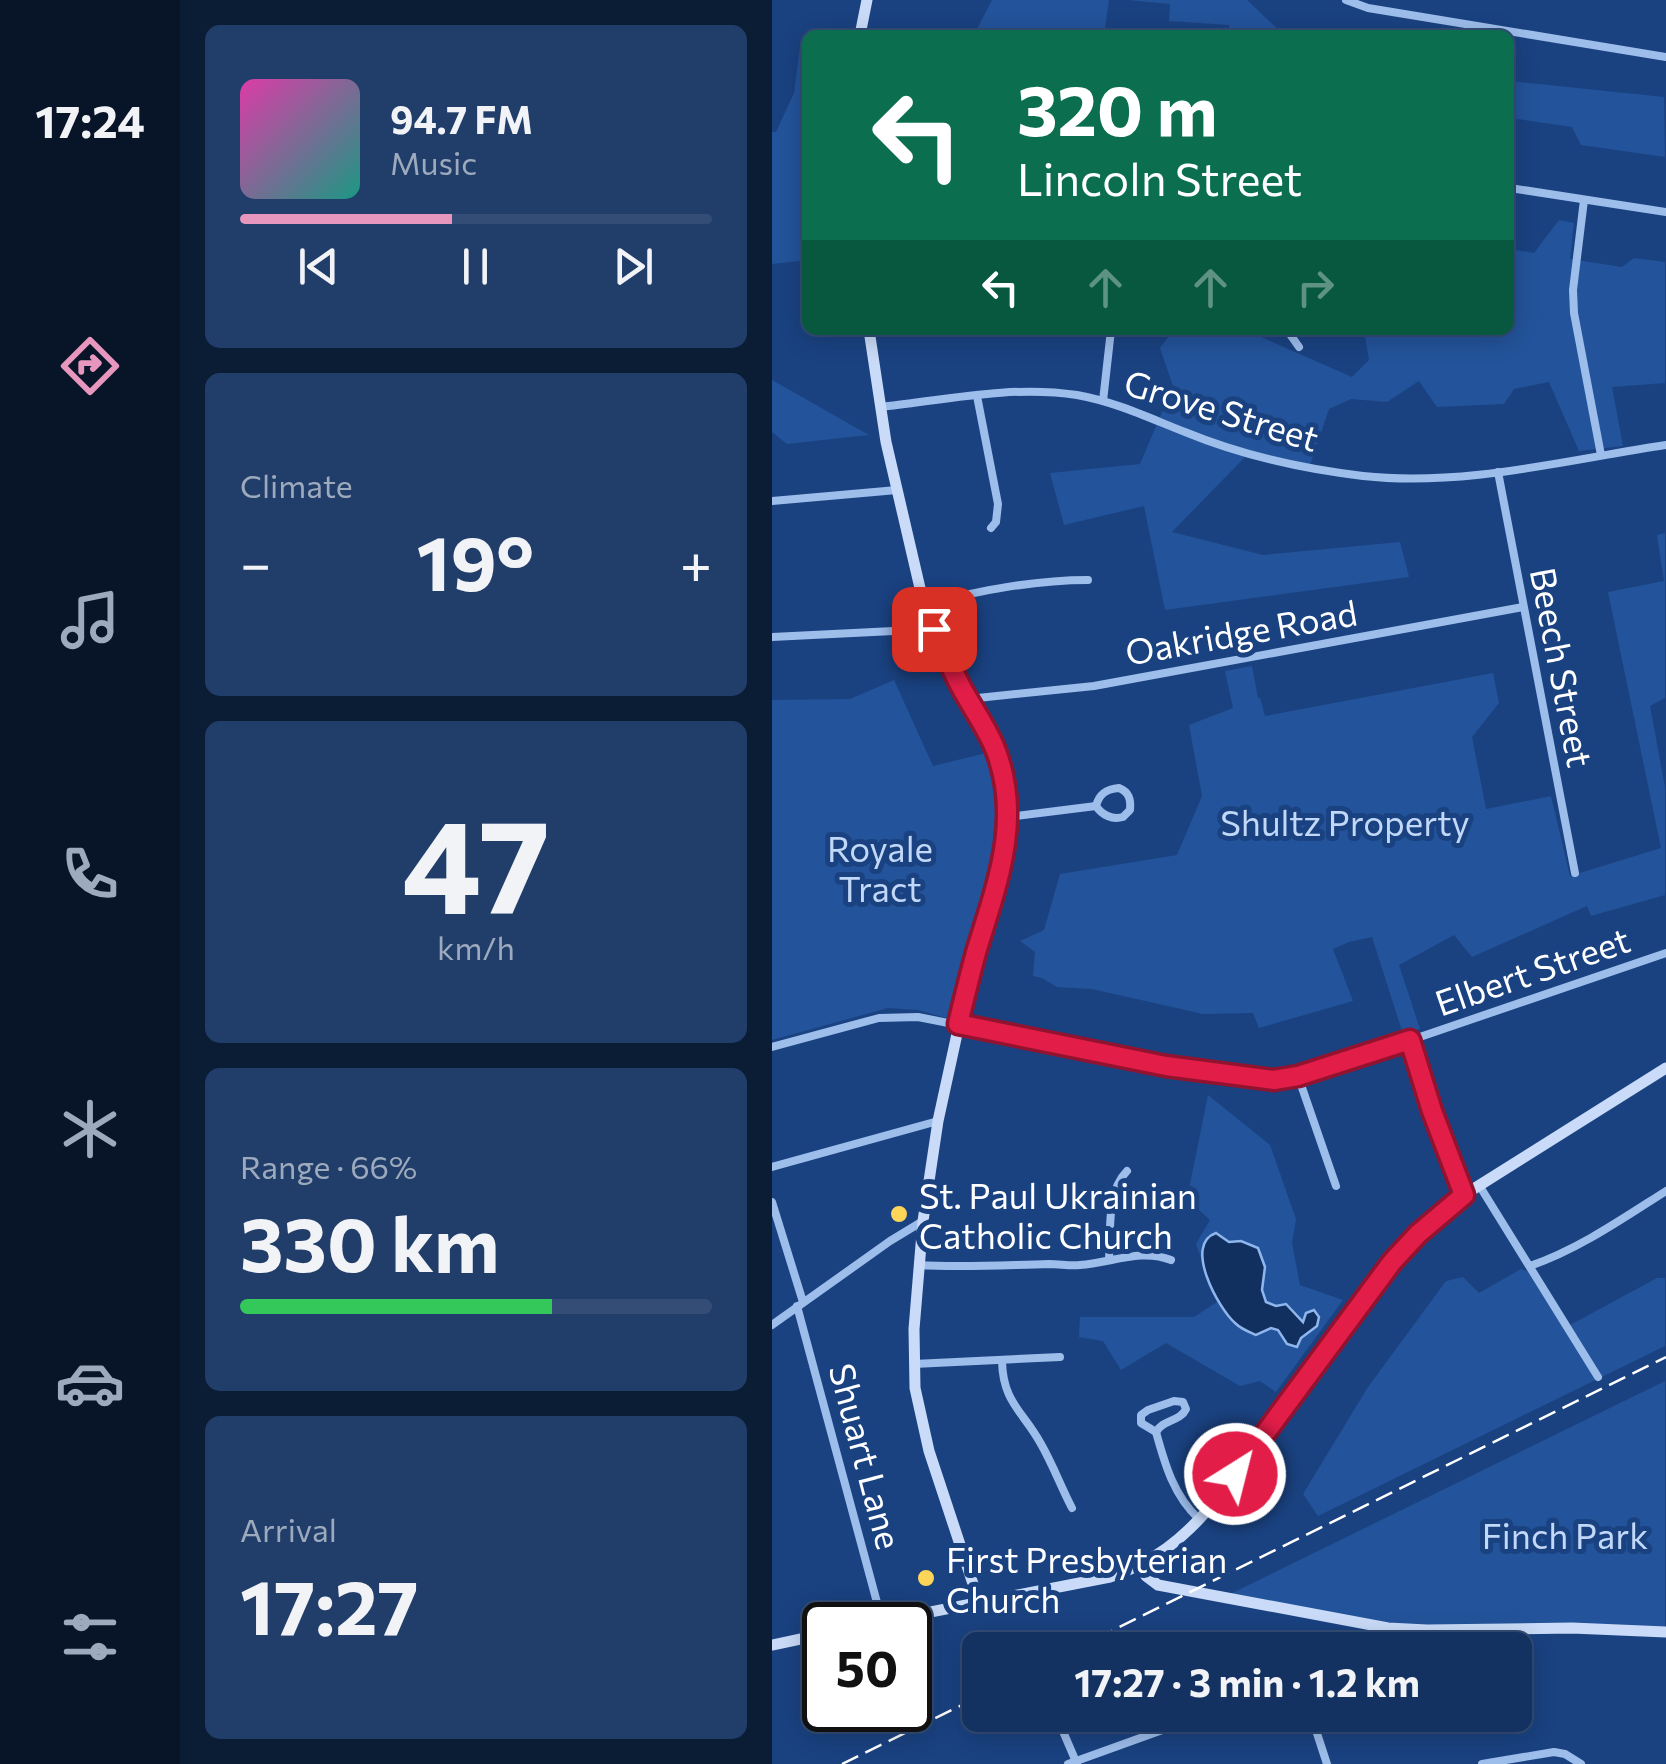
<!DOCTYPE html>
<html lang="en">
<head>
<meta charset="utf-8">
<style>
  :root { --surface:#143261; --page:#213e6a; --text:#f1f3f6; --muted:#9daabd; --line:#334d76; --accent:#e797bd }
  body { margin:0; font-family:Commissioner,sans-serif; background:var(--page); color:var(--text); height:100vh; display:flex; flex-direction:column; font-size:38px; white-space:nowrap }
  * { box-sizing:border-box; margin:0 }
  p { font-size:32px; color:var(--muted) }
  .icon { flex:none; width:55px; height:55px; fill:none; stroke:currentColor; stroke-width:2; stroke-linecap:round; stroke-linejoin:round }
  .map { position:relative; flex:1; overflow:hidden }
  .details { display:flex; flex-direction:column; gap:25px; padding:25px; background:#0b1c35; width:592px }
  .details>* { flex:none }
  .guide { position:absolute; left:30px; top:30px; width:712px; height:305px; border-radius:15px; box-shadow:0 5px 25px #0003,0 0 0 2px var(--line); background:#0b6e4f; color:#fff; overflow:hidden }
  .speed { position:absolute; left:30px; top:1602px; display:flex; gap:20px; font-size:50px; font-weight:700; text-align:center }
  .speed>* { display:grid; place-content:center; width:130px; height:130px; border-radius:50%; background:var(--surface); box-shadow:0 5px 25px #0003,0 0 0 2px var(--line); line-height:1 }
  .speed .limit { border:5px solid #111; border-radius:15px; background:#fff; color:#111 }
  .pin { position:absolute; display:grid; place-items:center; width:85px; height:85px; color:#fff; margin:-42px; border-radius:20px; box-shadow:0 5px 15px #0006 }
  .me { position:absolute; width:110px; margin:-55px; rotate:36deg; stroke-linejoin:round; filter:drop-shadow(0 0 8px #0008) }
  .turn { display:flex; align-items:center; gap:35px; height:210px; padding:0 50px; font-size:45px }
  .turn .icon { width:130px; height:130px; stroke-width:2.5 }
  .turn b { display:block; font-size:70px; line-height:85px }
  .lanes { display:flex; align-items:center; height:95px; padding:0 50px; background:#0003; justify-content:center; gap:50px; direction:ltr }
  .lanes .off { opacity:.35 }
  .big { font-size:75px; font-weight:700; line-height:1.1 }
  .details .tile { flex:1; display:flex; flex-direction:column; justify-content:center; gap:15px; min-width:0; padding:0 35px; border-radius:15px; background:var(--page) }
  .details .dial { align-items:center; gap:0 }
  .dial b { font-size:130px; line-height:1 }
  .song { display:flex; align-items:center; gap:30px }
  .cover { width:120px; height:120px; border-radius:15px; background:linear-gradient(135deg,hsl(320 70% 55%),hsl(170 70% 35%)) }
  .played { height:10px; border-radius:5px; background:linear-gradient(90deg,var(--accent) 45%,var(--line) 45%) }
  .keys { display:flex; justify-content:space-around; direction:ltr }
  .heat { display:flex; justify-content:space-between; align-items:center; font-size:55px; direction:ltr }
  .charge { height:15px; border-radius:8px; background:linear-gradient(90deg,#34c759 66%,var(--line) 0) }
  .trip { position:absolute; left:190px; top:1632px; width:570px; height:100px; border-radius:15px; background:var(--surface); box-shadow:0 5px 25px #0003,0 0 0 2px var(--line); font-weight:700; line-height:100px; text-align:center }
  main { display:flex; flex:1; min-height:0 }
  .tab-bar { display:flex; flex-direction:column; width:180px; justify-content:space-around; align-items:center; background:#081427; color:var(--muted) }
  .tab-bar .icon { width:70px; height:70px }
  .tab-bar .selected { color:var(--accent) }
  .tab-bar b { font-size:45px; color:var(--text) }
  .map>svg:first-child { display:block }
</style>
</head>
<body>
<main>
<nav class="tab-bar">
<b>17:24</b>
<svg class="icon selected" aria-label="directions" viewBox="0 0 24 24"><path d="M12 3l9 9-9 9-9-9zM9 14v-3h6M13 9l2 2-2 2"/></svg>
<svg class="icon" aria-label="music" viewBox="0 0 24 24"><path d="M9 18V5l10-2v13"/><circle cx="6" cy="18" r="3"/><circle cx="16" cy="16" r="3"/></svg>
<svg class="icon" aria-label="phone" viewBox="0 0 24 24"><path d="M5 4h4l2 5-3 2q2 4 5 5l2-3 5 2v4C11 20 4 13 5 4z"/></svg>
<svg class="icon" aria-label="climate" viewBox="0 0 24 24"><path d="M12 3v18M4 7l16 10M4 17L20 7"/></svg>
<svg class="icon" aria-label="car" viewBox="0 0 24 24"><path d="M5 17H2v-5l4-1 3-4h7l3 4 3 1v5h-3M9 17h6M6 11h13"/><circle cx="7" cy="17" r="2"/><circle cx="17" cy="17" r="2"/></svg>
<svg class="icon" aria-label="filters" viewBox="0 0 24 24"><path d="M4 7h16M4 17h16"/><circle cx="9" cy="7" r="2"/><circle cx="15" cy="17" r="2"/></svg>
</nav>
<section class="details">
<div class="tile">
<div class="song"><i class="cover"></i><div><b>94.7 FM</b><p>Music</p></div></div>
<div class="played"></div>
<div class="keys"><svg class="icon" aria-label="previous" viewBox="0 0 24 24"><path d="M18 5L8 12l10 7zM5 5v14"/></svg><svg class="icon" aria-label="pause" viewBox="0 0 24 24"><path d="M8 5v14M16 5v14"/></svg><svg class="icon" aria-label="next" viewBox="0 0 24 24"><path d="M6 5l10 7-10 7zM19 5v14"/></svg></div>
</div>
<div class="tile"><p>Climate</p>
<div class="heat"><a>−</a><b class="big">19°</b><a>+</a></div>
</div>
<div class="tile dial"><b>47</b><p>km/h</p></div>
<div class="tile"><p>Range · 66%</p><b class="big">330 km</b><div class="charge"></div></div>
<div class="tile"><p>Arrival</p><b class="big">17:27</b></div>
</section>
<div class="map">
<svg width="894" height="1764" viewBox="0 0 894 1764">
  <rect width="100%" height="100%" fill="#1a4281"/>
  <g fill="#23539a">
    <path d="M220 0H337L332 35H202Z"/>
    <path d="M356 0H475L512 35H457V25L397 21 398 4Z"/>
    <path d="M28 47 35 49V260L0 264V132H4L22 93Z"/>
    <path d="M738 81 892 97 893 157 809 145 800 127 738 118Z"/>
    <path d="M787 220 802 223 798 259 850 267 862 258 893 262V383L840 387 851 446 807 451 777 382 742 389 732 404 665 407 647 381 615 402 579 399 557 409 537 468 476 454 400 532 491 555 628 542 637 577 393 610 372 506 292 525 278 473 368 464 401 386 388 348 399 333 473 330 580 377 597 360 592 330H738V249L762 253Z"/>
    <path d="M0 380 97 435 15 444 0 432Z"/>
    <path d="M893 533V698L878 706 893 787V895L819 916 815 906 700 957 682 935 627 965 648 1029 631 1034 600 937 577 942 561 949 581 1001 487 1028 481 1013 431 1014 320 989 285 987 270 978 261 976 263 952 248 941 272 930 288 874 405 855 430 796 417 725 461 708 453 671 480 666 486 698H488L493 716 721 673 727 703 700 737 714 809 779 796 798 876 889 848 836 592 892 581 885 535Z"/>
    <path d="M122 680 161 766 214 753 216 766H220C236 822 221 874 203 927 193 957 185 988 178 1019L146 1010 116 1008 0 1040V700L78 699Z"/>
    <path d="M436 1095 498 1145 524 1219 520 1243 528 1285 571 1300 504 1392 488 1381 468 1386 394 1343 349 1370 331 1341 307 1337 308 1317H422L445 1302 424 1244 438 1220 415 1199Z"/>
    <path d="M749 1269 766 1275 798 1325 885 1278H893V1346L546 1516 531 1494 596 1387 674 1281 691 1277 707 1293Z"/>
    <path d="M893 1381V1628H614L444 1601Z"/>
  </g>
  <path fill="#112f5f" stroke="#90b7ed" stroke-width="2.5" d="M444 1233 457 1242 469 1241 486 1248 493 1267 490 1290 494 1302 504 1306 514 1304 531 1322 534 1313 542 1310 547 1317 545 1326 529 1338 525 1347 515 1344 506 1330 499 1328 484 1335C477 1332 469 1329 463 1323 446 1308 411 1244 444 1233Z"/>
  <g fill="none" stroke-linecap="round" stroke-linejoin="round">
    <g stroke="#9dbdeb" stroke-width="8">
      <path d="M574 0 596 8 894 57"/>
      <path d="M738 188 894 212"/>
      <path d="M812 200 801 290 802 313 829 455"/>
      <path d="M515 330 527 347"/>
      <path d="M205 396 226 504 224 522 219 528"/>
      <path d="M331 401 339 330"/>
      <path d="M108 407C172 400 240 385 305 395 344 402 377 418 413 432 469 455 531 469 591 476 692 487 794 460 894 445"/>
      <path d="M726 472 803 873"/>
      <path d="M0 501 125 490"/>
      <path d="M153 604C207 591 261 580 316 580"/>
      <path d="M0 637 162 629"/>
      <path d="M196 699 322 686 751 607"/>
      <path d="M347 788C357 792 359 799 358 810L351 817C340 820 330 815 324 806 327 794 334 789 347 788Z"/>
      <path d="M236 817 324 806"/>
      <path d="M638 1040 660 1111 692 1195"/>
      <path d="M0 1047 107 1018 146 1017 394 1066 502 1079 514 1078 642 1039 894 953"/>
      <path d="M526 1076 564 1186"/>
      <path d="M0 1167 166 1121"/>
      <path d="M707 1185 826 1377"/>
      <path d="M0 1202 31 1302"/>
      <path d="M337 1259C339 1232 334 1192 355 1171"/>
      <path d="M146 1265C190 1268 233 1265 277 1264 288 1264 298 1266 308 1265 339 1263 369 1248 399 1260"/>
      <path d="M758 1266C807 1249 850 1219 894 1191"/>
      <path d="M25 1306 110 1621"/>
      <path d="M0 1325 118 1241 151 1221"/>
      <path d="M230 1361C231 1403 251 1411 269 1444 281 1465 289 1487 300 1508"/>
      <path d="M142 1364 288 1357"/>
      <path d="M402 1401 411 1402 414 1409C408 1422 391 1419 384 1432L369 1423V1415L376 1410Z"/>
      <path d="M384 1432C393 1465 402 1496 427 1519"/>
      <path d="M618 1650 671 1632"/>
      <path d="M284 1715 305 1764"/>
      <path d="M539 1715 555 1764"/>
      <path d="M296 1764 432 1715"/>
      <path d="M710 1764 782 1752 793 1754 809 1764"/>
    </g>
    <g stroke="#c9dbf8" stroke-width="11">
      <path d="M88 35 95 0"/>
      <path d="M97 330 114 442 148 588 174 657 222 747 229 766 236 806 232 856 197 979 166 1121 151 1221 142 1329 143 1388 157 1451 207 1602"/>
      <path d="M368 1567 374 1576 386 1585 616 1628 655 1630 800 1628 894 1632"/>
      <path d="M92 1625 338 1577C381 1563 411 1539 440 1505L620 1262 646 1234 692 1195 894 1068"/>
      <path d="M0 1645 52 1634"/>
    </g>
    <g stroke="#fff" stroke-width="2.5" stroke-dasharray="18 8" stroke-linecap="butt">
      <path d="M301 1650 894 1357"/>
      <path d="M70 1764 208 1696"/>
    </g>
  </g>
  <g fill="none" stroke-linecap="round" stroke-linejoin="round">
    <g stroke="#92132f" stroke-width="25">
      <path id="route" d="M162 629C170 648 179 667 188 685 199 706 213 725 222 746 251 816 226 881 205 949 198 974 192 999 186 1024L394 1066 502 1080 526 1076 638 1040 660 1111 692 1195 646 1234 620 1262 463 1474"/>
    </g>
    <use href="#route" stroke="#e11d48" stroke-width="18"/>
  </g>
  <g fill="#fdd559" stroke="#1a4281" stroke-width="4">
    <circle cx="127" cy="1214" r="10"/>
    <circle cx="154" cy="1578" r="10"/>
  </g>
  <g text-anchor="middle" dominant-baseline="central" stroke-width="10" stroke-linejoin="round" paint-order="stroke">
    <g font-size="35" fill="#fff" stroke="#1a4281">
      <text transform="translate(450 409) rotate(17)">Grove Street</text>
      <text transform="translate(469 631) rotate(-10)">Oakridge Road</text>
      <text transform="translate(791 667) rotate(79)">Beech Street</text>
      <text transform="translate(760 970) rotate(-19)">Elbert Street</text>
      <text transform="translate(95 1456) rotate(75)">Shuart Lane</text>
    </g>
    <g font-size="35" fill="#c2d8f8" stroke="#1a4281">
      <text x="573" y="821">Shultz Property</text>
      <text x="108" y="847">Royale<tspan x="108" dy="40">Tract</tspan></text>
      <text x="793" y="1534">Finch Park</text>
    </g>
    <g font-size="35" fill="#fff" stroke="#1a4281" text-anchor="start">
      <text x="147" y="1194">St. Paul Ukrainian<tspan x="147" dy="40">Catholic Church</tspan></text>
      <text x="174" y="1558">First Presbyterian<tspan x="174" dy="40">Church</tspan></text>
    </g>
  </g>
</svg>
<div class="speed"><div class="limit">50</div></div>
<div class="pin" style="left:162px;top:629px;background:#d93025"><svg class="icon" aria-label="arrive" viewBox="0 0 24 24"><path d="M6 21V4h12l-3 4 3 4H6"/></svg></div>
<svg class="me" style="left:463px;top:1474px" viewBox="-20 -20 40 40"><circle r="17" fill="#e11d48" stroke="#fff" stroke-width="3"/><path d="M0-11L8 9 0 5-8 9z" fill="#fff"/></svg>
<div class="trip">17:27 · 3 min · 1.2 km</div>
<div class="guide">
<div class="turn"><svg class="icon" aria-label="left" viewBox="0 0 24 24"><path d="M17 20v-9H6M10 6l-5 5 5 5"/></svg><div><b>320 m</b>Lincoln Street</div></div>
<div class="lanes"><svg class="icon" aria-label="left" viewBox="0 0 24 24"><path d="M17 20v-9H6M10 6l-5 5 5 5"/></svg><svg class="icon off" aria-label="ahead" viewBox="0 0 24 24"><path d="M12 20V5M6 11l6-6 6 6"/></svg><svg class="icon off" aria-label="ahead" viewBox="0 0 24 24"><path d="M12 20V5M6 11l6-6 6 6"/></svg><svg class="icon off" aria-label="right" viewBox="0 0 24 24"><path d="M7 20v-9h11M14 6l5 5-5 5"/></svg></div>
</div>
</div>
</main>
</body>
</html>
